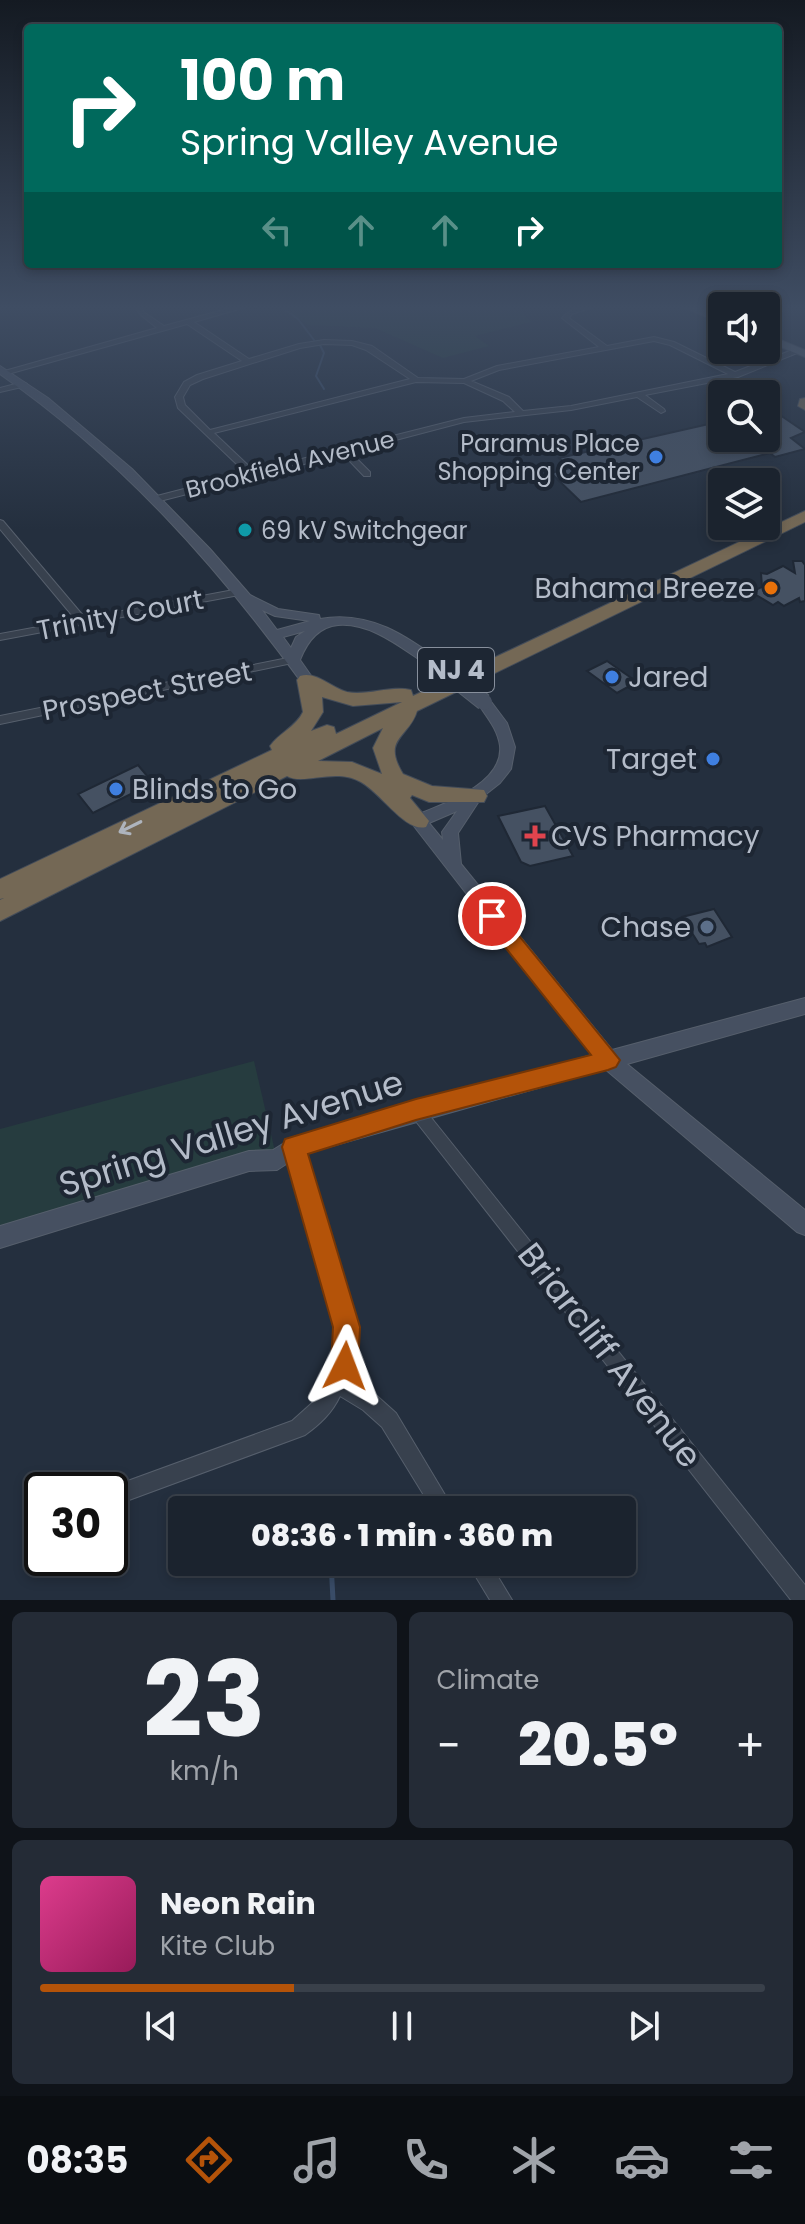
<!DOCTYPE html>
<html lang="en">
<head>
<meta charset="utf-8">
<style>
  :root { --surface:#1b232e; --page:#242b36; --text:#f1f3f6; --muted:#a0a4aa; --line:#39404a; --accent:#b45309 }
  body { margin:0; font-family:Poppins,sans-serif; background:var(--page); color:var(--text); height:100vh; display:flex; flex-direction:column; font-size:30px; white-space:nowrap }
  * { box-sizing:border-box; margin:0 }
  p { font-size:26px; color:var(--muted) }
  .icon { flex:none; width:44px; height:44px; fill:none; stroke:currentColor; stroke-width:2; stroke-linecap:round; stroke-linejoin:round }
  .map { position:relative; height:1600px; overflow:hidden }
  .panel { display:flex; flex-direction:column; gap:12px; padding:12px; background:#0f1319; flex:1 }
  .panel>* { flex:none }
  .guide { position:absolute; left:24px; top:24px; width:758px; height:244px; border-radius:8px; box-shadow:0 4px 12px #0003,0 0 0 2px var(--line); background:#00695c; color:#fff; overflow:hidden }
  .fabs { position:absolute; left:708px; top:292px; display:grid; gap:16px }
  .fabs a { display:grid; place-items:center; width:72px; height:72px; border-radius:8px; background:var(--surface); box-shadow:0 4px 12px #0003,0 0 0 2px var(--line); font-size:40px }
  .speed { position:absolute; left:24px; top:1472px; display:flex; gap:16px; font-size:40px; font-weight:700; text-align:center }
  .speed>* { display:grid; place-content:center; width:104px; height:104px; border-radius:50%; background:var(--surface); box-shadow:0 4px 12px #0003,0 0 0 2px var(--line); line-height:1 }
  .speed .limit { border:4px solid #111; border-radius:12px; background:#fff; color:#111 }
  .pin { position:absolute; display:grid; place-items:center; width:68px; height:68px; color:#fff; margin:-34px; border:4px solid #fff; border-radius:50%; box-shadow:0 2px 8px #0007 }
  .me { position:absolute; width:88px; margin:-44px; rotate:3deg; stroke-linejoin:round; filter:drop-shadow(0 0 6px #0008) }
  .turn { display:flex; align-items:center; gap:28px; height:168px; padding:0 24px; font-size:36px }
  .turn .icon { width:104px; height:104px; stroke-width:2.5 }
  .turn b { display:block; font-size:56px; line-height:68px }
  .lanes { display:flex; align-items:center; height:76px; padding:0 24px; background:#0003; justify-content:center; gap:40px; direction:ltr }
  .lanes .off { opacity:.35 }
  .big { font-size:60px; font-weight:800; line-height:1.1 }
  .panel .tile { flex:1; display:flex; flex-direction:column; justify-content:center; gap:12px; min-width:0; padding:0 28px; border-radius:12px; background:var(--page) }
  .panel .dial { align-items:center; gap:0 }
  .dial b { font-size:104px; line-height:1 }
  .song { display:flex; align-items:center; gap:24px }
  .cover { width:96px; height:96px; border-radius:12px; background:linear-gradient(135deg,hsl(330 70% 55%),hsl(330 70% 35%)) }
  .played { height:8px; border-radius:4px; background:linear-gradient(90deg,var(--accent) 35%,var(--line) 35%) }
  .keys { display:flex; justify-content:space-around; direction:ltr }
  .heat { display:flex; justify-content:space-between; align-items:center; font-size:44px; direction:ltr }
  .panel .tiles { flex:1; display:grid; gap:12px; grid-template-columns:1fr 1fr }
  .tile:last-child { grid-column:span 2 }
  .trip { position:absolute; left:168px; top:1496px; width:468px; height:80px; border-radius:8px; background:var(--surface); box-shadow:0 4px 12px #0003,0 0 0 2px var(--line); font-weight:800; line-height:80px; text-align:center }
  .tab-bar { display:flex; height:128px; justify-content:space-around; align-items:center; background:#0b0e12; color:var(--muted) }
  .tab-bar .icon { width:56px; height:56px }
  .tab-bar .current { color:var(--accent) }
  .tab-bar b { font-size:36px; color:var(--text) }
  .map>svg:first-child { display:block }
</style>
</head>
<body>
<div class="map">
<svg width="805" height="1600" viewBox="0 0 805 1600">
  <rect width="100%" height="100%" fill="#242f3e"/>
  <g fill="#263c3f">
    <path d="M280 306H505L520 310 531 322 475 336 489 346 443 358 375 328 308 325Z"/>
    <path d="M254 1061 277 1160 0 1240V1129Z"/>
  </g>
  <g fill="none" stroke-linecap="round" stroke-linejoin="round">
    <g stroke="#394c67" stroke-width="2">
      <path d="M280 306 298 319 314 340"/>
      <path d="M320 345 324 353 316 376 324 389"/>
    </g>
    <path stroke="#394c67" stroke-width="5" d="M331 1562 333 1600"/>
  </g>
  <g fill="#455162" stroke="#1f2835" stroke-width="2">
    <path d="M777 413 805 432 791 438 805 449 775 457 770 453 581 502 551 473 570 468 559 458 722 421V438H766V416Z"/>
    <path d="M793 561H802L805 565V601L800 602 799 598 784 606 778 602 773 605 751 592 762 587 761 573 767 574 783 566 795 573Z"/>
    <path d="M607 661 637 682 617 693 587 671Z"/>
    <path d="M138 765 153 783 93 813 78 794Z"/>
    <path d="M545 806 573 856 530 866 521 862 498 816Z"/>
    <path d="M714 909 732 937 707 947 705 943 699 944 682 917Z"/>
  </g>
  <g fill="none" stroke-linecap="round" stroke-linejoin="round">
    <g stroke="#565f6c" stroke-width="2">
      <g id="street">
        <path d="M134 306H140L145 313 164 326 238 306H247L246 307 194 322 249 359 299 344 324 340 352 341 372 346 418 378 464 379 497 366 599 347 562 318C570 309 584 305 596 306L572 314 569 318 607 346 654 337 674 342 735 372 795 349 802 351 738 377 645 395 664 409 665 411 661 413 637 397 571 410 464 422 350 452 370 472V476H364L343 454 156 502 153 501V497L246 473 178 408 175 397 184 382 197 375 242 361 187 324 8 374 1 372 157 328 141 315ZM654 341 670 345 728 374 571 406 523 411 509 397 471 381 499 370ZM324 344 352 345 366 350 410 379 210 430 185 405 183 397 190 385 203 379 300 348ZM416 382 464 383 503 401 515 412 464 418 254 471 214 433Z"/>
        <path d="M23 382 27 384 26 386 0 392V388Z"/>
        <path d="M0 520 3 521 85 618 239 589 244 592 239 595 0 640V634L76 620 0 529Z"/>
        <path d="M293 657 297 658 298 660 297 662 0 724V716Z"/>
        <path d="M416 1103 421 1105 805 1585V1600H791L411 1115 408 1110 411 1105Z"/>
        <path d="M294 1140 300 1142 302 1147 355 1327 354 1366 348 1380 377 1396 396 1413 454 1510H433L382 1427 363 1410 340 1396C332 1413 320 1424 305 1435L110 1507V1490H103L292 1421 321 1395 336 1365 337 1327 286 1147 288 1142Z"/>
        <path d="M42 1511V1531L38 1533 31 1530 28 1523 31 1516Z"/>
        <path d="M467 1562H489L512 1600H490Z"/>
      </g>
    </g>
    <g stroke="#565f6c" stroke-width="2">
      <g id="secondary">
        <path d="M0 366 48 398 132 469 210 549 250 595 278 609 319 615 320 619C370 610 407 636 446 665L448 668 446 671C426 674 384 621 338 625 318 627 307 642 300 660L314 680 307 685 302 683C217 566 121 458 0 374ZM262 610 275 616 310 621 277 630ZM305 631 296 637 291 648 283 637Z"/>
        <path d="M484 697 489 699 507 723 515 747 511 769 500 783 481 798 458 833 461 864 612 1050 805 998V1014L627 1064 805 1210V1235L797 1232 605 1069 300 1155 277 1170 249 1171 0 1248V1226L249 1151 273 1150 294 1137 592 1055 410 821 412 817C440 805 504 785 500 746 498 729 486 716 477 702ZM457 811 442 832 443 840 429 823Z"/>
      </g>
    </g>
    <g stroke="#414a57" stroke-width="2">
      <g id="primary">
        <path d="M679 306H692L722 317V323Z"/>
        <path d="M766 334 805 350V357L766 341Z"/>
      </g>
    </g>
    <g stroke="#434c59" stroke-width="2">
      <g id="highway">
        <path d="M805 398V410L798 406 800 399Z"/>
        <path d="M805 511V522L417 711C409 738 381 738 403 774L432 786 484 790 487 796 484 802H429L412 795 410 798 429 821 426 827C406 833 381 793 361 782 335 767 304 786 287 776L0 921V900L4 898 0 899V879L272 750 270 746C279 733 296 727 303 712L297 680 300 676C317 671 331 688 347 692 368 696 391 685 411 690L413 696ZM322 697 353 706 402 702 336 734 334 727 327 725 311 731 323 712ZM383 728 373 748 382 774 352 762 318 761Z"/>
      </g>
    </g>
    <use href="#street" fill="#38414e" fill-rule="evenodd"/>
    <use href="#secondary" fill="#465061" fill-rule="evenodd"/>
    <use href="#primary" fill="#56606e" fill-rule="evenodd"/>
    <use href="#highway" fill="#746855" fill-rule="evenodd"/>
    <g stroke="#565f6c" stroke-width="18" stroke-linecap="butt">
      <path id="secondary-bridge" d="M441 668 484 702"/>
    </g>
    <use href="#secondary-bridge" stroke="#465061" stroke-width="16"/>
  </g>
  <defs><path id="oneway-shaft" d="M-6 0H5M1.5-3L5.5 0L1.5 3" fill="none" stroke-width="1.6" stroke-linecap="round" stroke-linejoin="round" transform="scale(2)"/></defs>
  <use stroke="#aeb4bd" href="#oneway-shaft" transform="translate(130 827) rotate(154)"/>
  <linearGradient id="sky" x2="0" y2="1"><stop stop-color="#141a22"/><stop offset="0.58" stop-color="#3f4d63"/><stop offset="1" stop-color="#3f4d63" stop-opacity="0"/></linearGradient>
  <rect width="805" height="530" fill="url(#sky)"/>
  <path fill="#b45309" stroke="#753606" stroke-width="2" d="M492 908 499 911 620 1060 616 1067 608 1070 416 1120 308 1154 360 1327 358 1366 354 1376 345 1380 335 1376 331 1366 333 1327 282 1147 285 1139 416 1099 591 1055 485 922 482 916 485 911Z"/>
  <g fill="#3f7fe0" stroke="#1d2633" stroke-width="3">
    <circle cx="656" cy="457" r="8"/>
    <circle cx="612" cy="677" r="8"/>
    <circle cx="713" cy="759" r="8"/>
    <circle cx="116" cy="789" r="8"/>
  </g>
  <circle fill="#0f9aa8" stroke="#1d2633" stroke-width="3" cx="245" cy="530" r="8"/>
  <circle fill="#e8710a" stroke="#1d2633" stroke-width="3" cx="771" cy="588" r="8"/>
  <path fill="#e0444e" stroke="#1d2633" stroke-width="3" d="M531 824h8v8h8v8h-8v8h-8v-8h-8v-8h8z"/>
  <circle fill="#5c6f8a" stroke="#1d2633" stroke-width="3" cx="707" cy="927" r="8"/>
  <g text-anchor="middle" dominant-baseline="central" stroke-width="8" stroke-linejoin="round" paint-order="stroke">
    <g font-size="24" fill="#b4bcc9" stroke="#1d2633" text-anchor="end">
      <text x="640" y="443">Paramus Place<tspan x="640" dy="28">Shopping Center</tspan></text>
      <text x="261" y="530" text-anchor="start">69 kV Switchgear</text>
    </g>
    <g font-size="24" fill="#b4bcc9" stroke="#1d2633">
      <text transform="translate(290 464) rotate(-14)">Brookfield Avenue</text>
    </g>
    <rect fill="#1d2633" stroke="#878f9c" stroke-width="2" x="418" y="648" width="76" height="44" rx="6"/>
    <g font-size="26" font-weight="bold" fill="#b4bcc9">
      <text x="456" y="670">NJ 4</text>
    </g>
    <g font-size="28" fill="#b4bcc9" stroke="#1d2633" text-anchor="end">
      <text x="755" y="588">Bahama Breeze</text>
      <text x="628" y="677" text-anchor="start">Jared</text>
      <text x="697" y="759">Target</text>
      <text x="132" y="789" text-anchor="start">Blinds to Go</text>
      <text x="551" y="836" text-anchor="start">CVS Pharmacy</text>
      <text x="691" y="927">Chase</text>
    </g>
    <g font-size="28" fill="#b4bcc9" stroke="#1d2633">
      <text transform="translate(120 615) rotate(-11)">Trinity Court</text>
      <text transform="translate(147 691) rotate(-11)">Prospect Street</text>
    </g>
    <g font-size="34" fill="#b4bcc9" stroke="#1d2633">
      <text transform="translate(231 1133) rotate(-17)">Spring Valley Avenue</text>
      <text transform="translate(610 1355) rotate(52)">Briarcliff Avenue</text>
    </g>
  </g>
</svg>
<div class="fabs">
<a><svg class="icon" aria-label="sound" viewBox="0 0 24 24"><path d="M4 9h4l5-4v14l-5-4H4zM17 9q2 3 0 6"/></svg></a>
<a><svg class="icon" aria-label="search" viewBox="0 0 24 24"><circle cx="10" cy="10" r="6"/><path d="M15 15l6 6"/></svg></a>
<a><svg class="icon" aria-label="layers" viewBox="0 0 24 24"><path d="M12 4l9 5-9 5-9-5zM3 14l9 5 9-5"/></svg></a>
</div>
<div class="speed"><div class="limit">30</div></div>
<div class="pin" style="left:492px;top:916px;background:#d93025"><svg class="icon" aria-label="arrive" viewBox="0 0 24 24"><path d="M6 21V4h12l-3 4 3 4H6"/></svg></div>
<svg class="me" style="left:345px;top:1366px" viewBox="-20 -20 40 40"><path d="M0-17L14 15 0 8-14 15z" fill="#b45309" stroke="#fff" stroke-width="4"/></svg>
<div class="trip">08:36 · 1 min · 360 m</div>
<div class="guide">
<div class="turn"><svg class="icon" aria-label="right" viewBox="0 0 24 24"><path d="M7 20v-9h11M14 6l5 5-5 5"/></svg><div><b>100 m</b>Spring Valley Avenue</div></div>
<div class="lanes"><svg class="icon off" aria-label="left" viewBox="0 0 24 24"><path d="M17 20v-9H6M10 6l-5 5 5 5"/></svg><svg class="icon off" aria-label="ahead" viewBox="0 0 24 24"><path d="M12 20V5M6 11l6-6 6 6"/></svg><svg class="icon off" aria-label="ahead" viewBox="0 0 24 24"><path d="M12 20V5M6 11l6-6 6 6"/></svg><svg class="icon" aria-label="right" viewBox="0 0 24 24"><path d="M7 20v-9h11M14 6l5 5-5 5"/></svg></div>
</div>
</div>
<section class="panel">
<div class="tiles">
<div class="tile dial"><b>23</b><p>km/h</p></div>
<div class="tile"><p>Climate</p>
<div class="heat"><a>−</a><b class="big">20.5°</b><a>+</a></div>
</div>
<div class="tile">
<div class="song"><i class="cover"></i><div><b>Neon Rain</b><p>Kite Club</p></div></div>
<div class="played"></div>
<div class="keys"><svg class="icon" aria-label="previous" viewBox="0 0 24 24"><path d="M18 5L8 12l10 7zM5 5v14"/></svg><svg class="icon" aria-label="pause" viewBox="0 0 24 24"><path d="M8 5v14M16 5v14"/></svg><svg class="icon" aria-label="next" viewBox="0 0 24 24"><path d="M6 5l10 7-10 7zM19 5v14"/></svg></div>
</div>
</div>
</section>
<nav class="tab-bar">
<b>08:35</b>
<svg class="icon current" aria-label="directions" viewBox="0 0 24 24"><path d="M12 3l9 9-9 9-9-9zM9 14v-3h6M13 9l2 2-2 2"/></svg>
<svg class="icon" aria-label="music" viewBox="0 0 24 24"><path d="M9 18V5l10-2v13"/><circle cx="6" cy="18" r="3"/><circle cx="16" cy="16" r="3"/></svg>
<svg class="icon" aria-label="phone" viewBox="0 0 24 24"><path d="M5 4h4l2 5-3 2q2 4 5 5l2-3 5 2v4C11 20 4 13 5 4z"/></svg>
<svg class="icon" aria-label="climate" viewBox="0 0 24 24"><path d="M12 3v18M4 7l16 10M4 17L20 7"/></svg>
<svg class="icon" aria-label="car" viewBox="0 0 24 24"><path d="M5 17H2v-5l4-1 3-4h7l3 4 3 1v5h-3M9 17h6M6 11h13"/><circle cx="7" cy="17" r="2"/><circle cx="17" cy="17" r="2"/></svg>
<svg class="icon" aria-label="filters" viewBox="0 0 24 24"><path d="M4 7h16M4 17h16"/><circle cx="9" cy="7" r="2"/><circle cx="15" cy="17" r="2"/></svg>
</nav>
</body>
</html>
